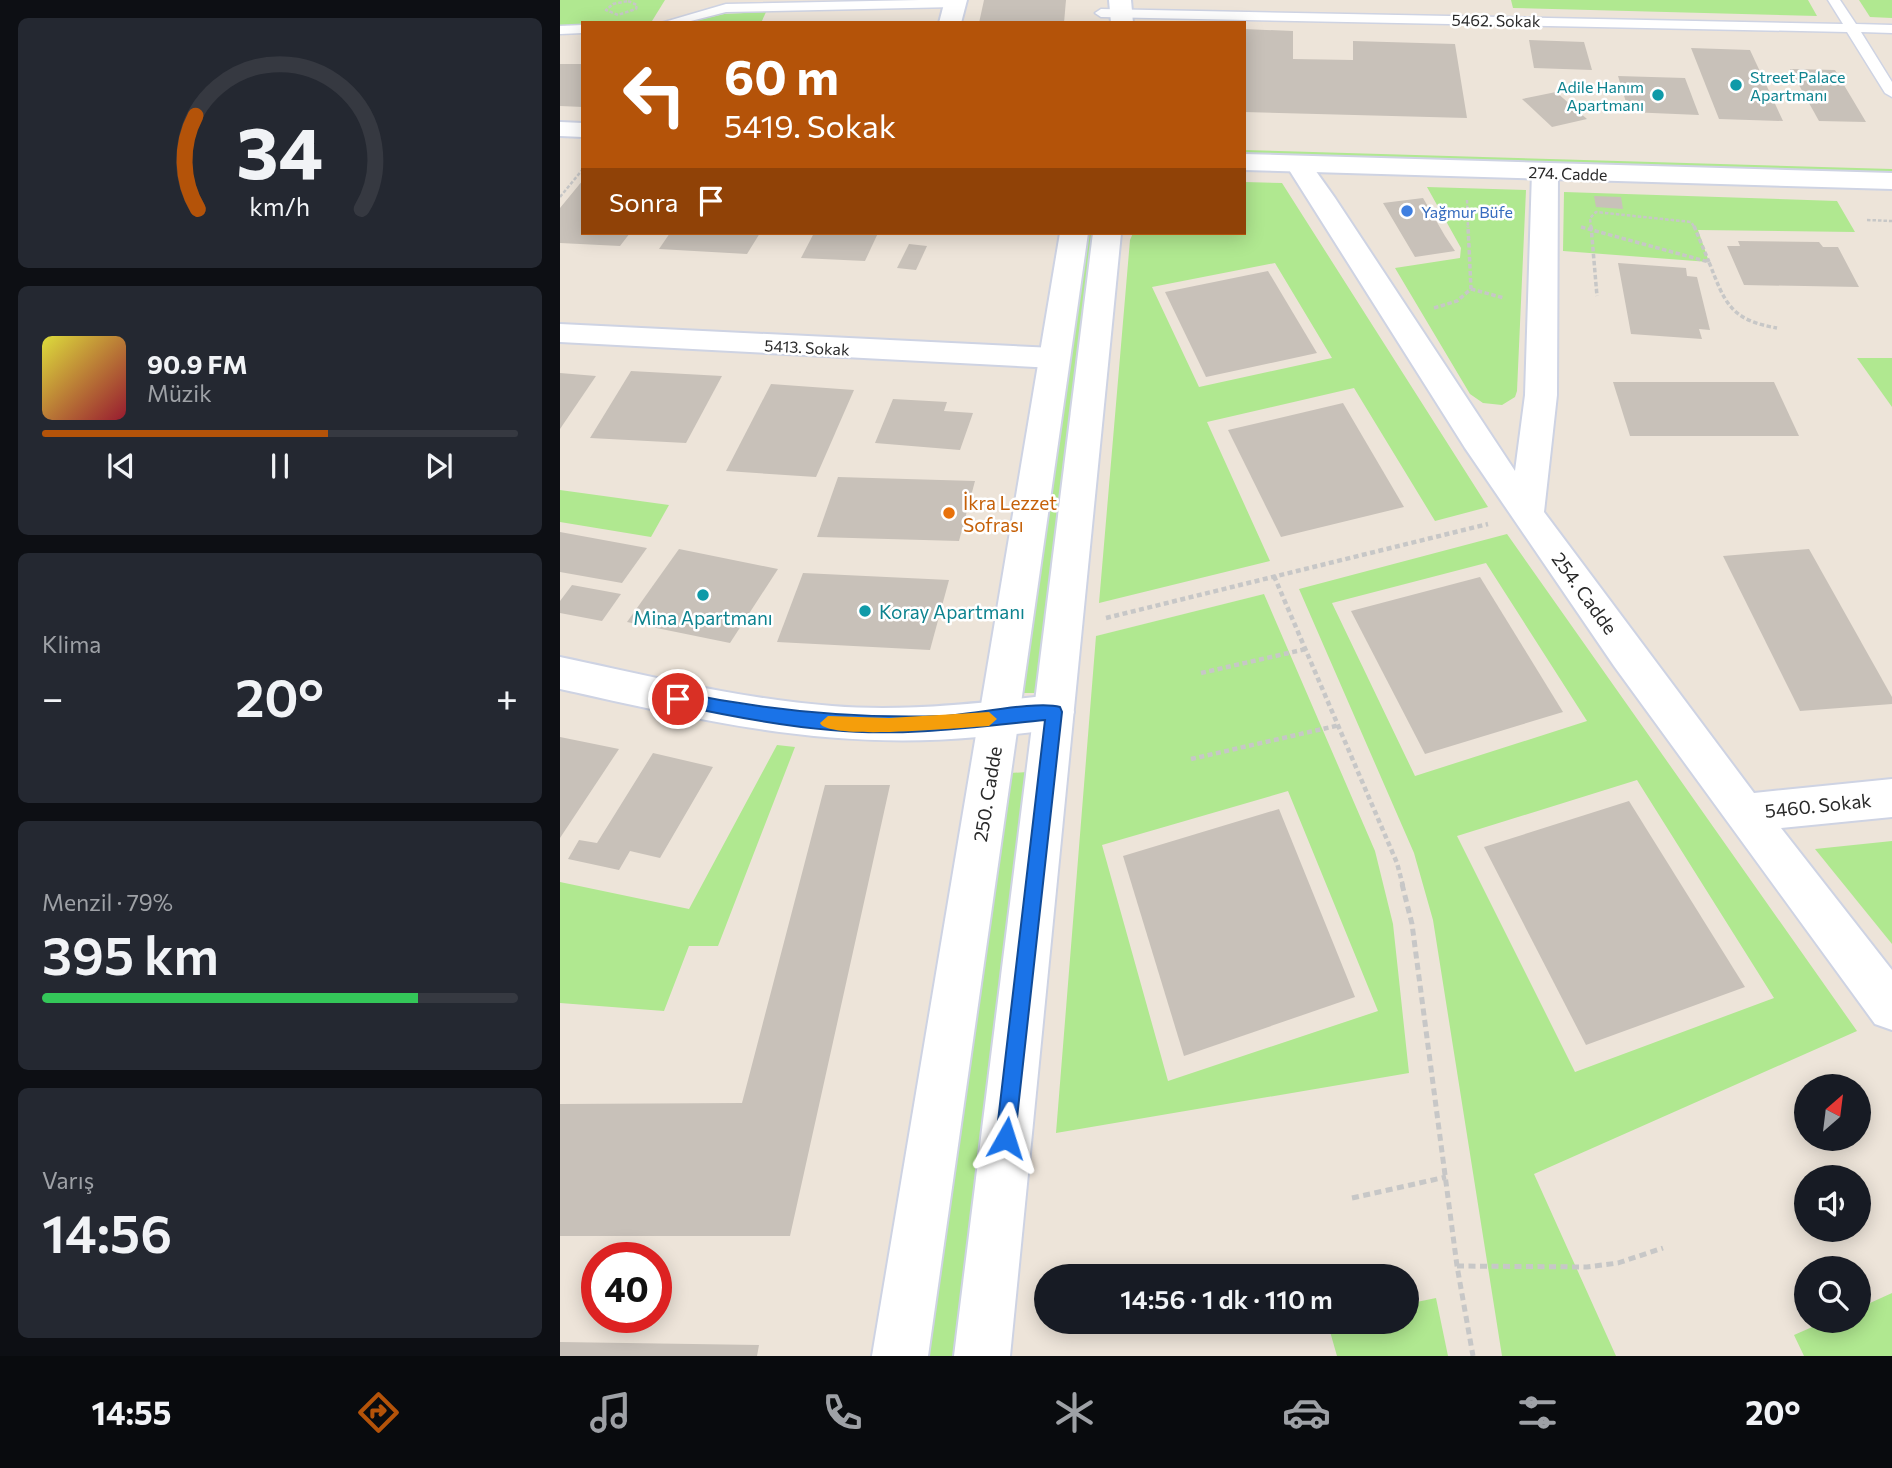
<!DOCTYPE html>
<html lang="tr">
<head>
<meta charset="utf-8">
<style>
  :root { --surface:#171b24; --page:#242831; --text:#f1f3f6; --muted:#9ea1a6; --line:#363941; --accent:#b45309 }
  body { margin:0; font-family:Commissioner,sans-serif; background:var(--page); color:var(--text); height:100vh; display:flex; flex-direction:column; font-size:26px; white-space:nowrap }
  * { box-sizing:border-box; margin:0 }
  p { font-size:23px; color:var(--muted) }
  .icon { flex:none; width:38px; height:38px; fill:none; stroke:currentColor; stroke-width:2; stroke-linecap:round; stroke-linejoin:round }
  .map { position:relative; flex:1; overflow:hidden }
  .details { display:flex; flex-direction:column; gap:18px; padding:18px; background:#0d0f14; width:560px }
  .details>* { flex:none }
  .banner { position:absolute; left:21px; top:21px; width:665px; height:214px; border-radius:0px; box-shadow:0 4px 18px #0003; background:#b45309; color:#fff; overflow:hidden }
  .needle { width:46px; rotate:28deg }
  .fabs { position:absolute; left:1234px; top:1074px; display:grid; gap:14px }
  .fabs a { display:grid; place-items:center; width:77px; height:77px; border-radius:50%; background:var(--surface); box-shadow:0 4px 18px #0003; font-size:35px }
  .speed { position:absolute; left:21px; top:1242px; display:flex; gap:14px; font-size:35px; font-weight:700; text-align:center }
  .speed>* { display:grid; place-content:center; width:91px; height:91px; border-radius:50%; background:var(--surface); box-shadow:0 4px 18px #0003; line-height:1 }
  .speed .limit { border:10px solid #d22; background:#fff; color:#111 }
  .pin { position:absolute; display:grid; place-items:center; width:60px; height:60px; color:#fff; margin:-30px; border:4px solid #fff; border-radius:50%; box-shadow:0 2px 7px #0007 }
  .me { position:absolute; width:77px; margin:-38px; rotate:6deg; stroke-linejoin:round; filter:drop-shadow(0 0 5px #0008) }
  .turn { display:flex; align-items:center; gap:24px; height:147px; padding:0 28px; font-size:32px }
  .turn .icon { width:91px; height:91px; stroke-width:2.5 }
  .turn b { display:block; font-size:49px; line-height:60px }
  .then { display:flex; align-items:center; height:66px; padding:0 28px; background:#0003; gap:14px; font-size:26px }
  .big { font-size:52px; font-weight:600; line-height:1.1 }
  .details .widget { flex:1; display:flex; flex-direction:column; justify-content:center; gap:10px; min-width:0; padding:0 24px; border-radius:10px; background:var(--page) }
  .details .dial { align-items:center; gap:0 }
  .dial svg { height:182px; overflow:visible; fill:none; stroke:var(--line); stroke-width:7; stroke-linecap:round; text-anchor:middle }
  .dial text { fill:var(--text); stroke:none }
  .song { display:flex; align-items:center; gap:21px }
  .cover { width:84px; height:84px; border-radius:10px; background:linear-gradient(135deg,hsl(60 70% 55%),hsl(350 70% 35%)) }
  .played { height:7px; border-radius:4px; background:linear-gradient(90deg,var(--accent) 60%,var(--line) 60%) }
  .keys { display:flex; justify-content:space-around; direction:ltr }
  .heat { display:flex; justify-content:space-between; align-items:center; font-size:38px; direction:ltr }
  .charge { height:10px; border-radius:5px; background:linear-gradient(90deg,#34c759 79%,var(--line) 0) }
  .trip { position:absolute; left:474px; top:1264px; width:385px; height:70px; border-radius:35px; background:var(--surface); box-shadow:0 4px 18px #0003; font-weight:600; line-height:70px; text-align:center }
  .dock { display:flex; height:112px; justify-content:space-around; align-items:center; background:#090b0e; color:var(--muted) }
  .dock .icon { width:49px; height:49px }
  .dock .current { color:var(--accent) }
  .dock b { font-size:32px; color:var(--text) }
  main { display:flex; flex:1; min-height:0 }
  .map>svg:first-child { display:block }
</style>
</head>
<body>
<main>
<section class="details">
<div class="widget dial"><svg viewBox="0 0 100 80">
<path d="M14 69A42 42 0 1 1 86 69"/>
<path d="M14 69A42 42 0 0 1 13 28" stroke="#b45309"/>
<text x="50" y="56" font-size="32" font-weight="700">34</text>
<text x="50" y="72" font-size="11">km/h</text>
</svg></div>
<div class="widget">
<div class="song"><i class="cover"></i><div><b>90.9 FM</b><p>Müzik</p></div></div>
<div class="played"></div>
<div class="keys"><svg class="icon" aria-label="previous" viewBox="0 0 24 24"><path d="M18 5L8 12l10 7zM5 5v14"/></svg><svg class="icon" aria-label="pause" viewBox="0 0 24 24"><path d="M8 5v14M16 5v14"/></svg><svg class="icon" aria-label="next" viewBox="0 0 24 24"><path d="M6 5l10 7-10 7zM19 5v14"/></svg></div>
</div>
<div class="widget"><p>Klima</p>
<div class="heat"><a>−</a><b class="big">20°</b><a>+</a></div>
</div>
<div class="widget"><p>Menzil · 79%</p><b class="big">395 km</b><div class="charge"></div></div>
<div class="widget"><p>Varış</p><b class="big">14:56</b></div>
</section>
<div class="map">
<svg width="1332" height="1356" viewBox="0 0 1332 1356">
  <rect width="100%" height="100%" fill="#ede4d9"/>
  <g fill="#b0e890" fill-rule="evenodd">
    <path d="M0 0H105L92 21 0 26Z"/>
    <path d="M951 0H1248L1257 16 953 8Z"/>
    <path d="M1299 0H1332V18L1310 17Z"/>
    <path d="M206 12 201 23H126L164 14Z"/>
    <path d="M684 150 1332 169V174L684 156Z"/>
    <path d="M684 182 722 183 928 507 875 521 794 388 647 422 710 561 539 603 570 240 573 233H684ZM715 263 772 358 639 387 592 287Z"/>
    <path d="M867 187 966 190 957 391 955 397 942 405 923 403 910 394 835 268 900 258 901 248Z"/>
    <path d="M1004 192 1277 201 1295 232 1138 230 1149 262 1003 251Z"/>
    <path d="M525 233H536L478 693H461Z"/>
    <path d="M1297 358H1332V407Z"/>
    <path d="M0 490 109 505 91 537 0 522Z"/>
    <path d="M947 534 1297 1031 974 1174 1056 1356H942L873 920 854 853 739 589ZM926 563 1027 721 855 776 772 603ZM1077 780 1214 998 1015 1072 897 836Z"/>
    <path d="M704 594 815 851 833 924 849 1073 496 1133 536 636ZM728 791 818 1011 608 1081 542 845Z"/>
    <path d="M217 745 235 747 158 946H129L104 1011 0 1003V882L129 909Z"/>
    <path d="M468 772 393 1356H368L449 773Z"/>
    <path d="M1332 841V944L1255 849Z"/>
    <path d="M1332 1293V1356H1244L1234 1335 1266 1321H1298L1299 1308Z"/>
    <path d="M876 1298 888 1356H777L767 1321H847V1304Z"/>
  </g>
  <g fill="#c8c1b9">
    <path d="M424 0H506L504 23H419Z"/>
    <path d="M684 29 733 31V59L793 60V41L895 44 907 118 684 112Z"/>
    <path d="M969 40 1024 42 1032 70 974 68Z"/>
    <path d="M1131 48 1190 50 1223 121 1159 119Z"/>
    <path d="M0 64H23V107L0 106Z"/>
    <path d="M1230 69 1275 70 1306 122 1259 121Z"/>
    <path d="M1058 76 1125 78 1139 115 1069 112Z"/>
    <path d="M996 92 1027 119 992 127 962 99Z"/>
    <path d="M23 180V233H70L60 246 0 243V208Z"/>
    <path d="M1034 196 1061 197 1063 209 1036 207Z"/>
    <path d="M863 198 885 236 895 251 855 257 823 203Z"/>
    <path d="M110 233H200L187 254 99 249Z"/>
    <path d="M254 233H318L305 261 241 258Z"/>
    <path d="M1178 241 1259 242 1263 247H1278L1299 287 1184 285 1167 246H1180Z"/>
    <path d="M349 244 367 246 356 270 337 268Z"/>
    <path d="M1058 263 1126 268 1127 276 1137 277 1150 330 1139 329 1142 339 1071 334Z"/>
    <path d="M708 271 757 353 646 377 605 292Z"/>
    <path d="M71 371 162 376 126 443 30 438Z"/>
    <path d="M0 373 36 376 0 429Z"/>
    <path d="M1053 382H1214L1239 436H1070Z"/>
    <path d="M211 384 294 390 256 477 166 471Z"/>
    <path d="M333 399 387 402 384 411 413 413 400 450 315 443Z"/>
    <path d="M783 403 844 507 721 537 668 430Z"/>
    <path d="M278 477 415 481 399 541 257 537Z"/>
    <path d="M0 532 87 548 62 583 0 572Z"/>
    <path d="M119 549 218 569 170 643 67 622Z"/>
    <path d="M1249 549 1332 697V704L1240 711 1163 556Z"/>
    <path d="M243 573 389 580 370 650 217 642Z"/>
    <path d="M920 577 1003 712 865 754 791 611Z"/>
    <path d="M12 585 61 594 42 621 0 613V601Z"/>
    <path d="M0 737 59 749 0 838Z"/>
    <path d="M93 753 153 767 100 858 70 851 59 870 8 859 19 840 37 843Z"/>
    <path d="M265 785H330L230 1236H0V1104L182 1103Z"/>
    <path d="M1069 801 1185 987 1026 1045 924 847Z"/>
    <path d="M719 809 795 997 624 1056 563 856Z"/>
    <path d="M0 1342 199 1345 197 1356H0Z"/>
  </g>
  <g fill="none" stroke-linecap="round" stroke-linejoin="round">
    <g stroke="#ced3e3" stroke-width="3">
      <g id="service">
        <path d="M360 0H398L401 3 395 7 166 12 123 23H101L166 4Z"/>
        <path d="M1268 0H1280L1296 24 1332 25V33L1301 32 1332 82V97L1325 93 1287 32 541 17 535 13 541 9 1283 24Z"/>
        <path d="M23 25V33L0 34V26Z"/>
      </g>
    </g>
    <g stroke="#ced3e3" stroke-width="4">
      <g id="minor">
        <path d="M385 0H407L401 23H379Z"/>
        <path d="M0 122 23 123V137L0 136Z"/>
        <path d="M739 157 748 160 775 198 955 471 965 395 972 172 976 167H994L998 172 997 395 984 512 1194 793 1332 779V817L1221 828 1332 970V1030L1315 1024 1054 666 905 448 726 165 730 160Z"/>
        <path d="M0 324 494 348 505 351 509 358 505 365 494 368 0 342Z"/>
        <path d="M0 657C90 676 180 699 272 706 346 712 420 703 494 695L508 700 514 712 508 724C480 734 448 734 418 737 268 751 145 721 0 689Z"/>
      </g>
    </g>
    <g stroke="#ced3e3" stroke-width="4">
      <g id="tertiary">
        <path d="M549 0H571L573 23H551Z"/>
        <path d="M684 154 1332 173V189L684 170Z"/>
        <path d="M500 233H528L368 1356H312Z"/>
        <path d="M533 233H561L450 1356H394Z"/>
      </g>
    </g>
    <g stroke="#c7c7c7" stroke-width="2.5" stroke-dasharray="3.5 2" stroke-linecap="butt">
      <path d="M68 1 77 5 76 9 58 15 46 10 53 4Z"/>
      <path d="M0 197 23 169"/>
      <path d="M907 200 908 228"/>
      <path d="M1307 220 1332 221"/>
      <path d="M1031 228 1030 218 1036 212 1131 222 1135 228"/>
    </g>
    <g stroke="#c7c7c7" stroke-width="3.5" stroke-dasharray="4.5 2.5" stroke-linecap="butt">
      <path d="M1031 226 1037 296"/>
      <path d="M1134 226 1149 262"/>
      <path d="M1021 227 1149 262C1165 303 1170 320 1217 328"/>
      <path d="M911 289 944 298"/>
      <path d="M874 308 897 301 911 289 908 226"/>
    </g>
    <g stroke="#c7c7c7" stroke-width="4.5" stroke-dasharray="5 3.5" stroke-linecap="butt">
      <path d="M714 576 837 863 843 886"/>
      <path d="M546 618 928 524"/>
      <path d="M641 673 746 649"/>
      <path d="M631 759 780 725"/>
    </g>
    <g stroke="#c7c7c7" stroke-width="5" stroke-dasharray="7 4.5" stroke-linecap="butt">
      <path d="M842 884 852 924 897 1266 913 1356"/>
      <path d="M792 1198 886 1177"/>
      <path d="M897 1266 1027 1267 1058 1263 1103 1248"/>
    </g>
    <use href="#service" fill="#fff" fill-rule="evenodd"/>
    <use href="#minor" fill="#fff" fill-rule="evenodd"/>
    <use href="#tertiary" fill="#fff" fill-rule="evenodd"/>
  </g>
  <path fill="#1a73e8" stroke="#114b97" stroke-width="2" d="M118 692C208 711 291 719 383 716 410 715 478 700 500 707L502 712 454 1145 446 1148 439 1145 436 1138 485 720C415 727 342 737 271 730 220 726 169 716 118 705L110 699Z"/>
  <path fill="#f59e0b" d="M429 712 437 719 429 726C405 727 268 741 260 723L268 716 329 718Z"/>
  <g fill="#0f9aa8" stroke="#fff" stroke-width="2.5">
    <circle cx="1176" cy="85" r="7"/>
    <circle cx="1098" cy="95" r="7"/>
    <circle cx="143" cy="595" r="7"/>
    <circle cx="305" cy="611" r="7"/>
  </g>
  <circle fill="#3f7fe0" stroke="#fff" stroke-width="2.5" cx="847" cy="211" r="7"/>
  <circle fill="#e8710a" stroke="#fff" stroke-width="2.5" cx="389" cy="513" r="7"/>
  <g text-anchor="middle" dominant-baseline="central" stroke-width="5" stroke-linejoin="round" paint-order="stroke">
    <g font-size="16" fill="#292929" stroke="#fff">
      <text transform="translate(936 20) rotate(1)">5462. Sokak</text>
      <text transform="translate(1008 173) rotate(2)">274. Cadde</text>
      <text transform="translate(247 347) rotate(3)">5413. Sokak</text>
    </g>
    <g font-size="16" fill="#0d838f" stroke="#fff" text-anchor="start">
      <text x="1190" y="76">Street Palace<tspan x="1190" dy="18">Apartmanı</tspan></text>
      <text x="1084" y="86" text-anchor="end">Adile Hanım<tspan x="1084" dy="18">Apartmanı</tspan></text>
    </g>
    <g font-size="16" fill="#366cbe" stroke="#fff" text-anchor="start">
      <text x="861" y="211">Yağmur Büfe</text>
    </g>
    <g font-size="19" fill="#c56008" stroke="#fff" text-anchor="start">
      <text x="403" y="502">İkra Lezzet<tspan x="403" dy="22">Sofrası</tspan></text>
    </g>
    <g font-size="19" fill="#292929" stroke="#fff">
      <text transform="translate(1025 593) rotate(54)">254. Cadde</text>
      <text transform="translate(427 794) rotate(-81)">250. Cadde</text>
      <text transform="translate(1258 805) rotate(-6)">5460. Sokak</text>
    </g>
    <g font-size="19" fill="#0d838f" stroke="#fff" text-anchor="start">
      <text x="319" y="611">Koray Apartmanı</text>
      <text x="143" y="617" text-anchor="middle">Mina Apartmanı</text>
    </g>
  </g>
</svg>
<div class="fabs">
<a><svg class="needle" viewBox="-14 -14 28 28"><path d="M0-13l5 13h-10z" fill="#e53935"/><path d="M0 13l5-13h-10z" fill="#9ea1a6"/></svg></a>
<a><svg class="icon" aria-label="sound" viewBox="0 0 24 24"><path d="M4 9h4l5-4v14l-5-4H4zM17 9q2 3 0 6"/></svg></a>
<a><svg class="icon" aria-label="search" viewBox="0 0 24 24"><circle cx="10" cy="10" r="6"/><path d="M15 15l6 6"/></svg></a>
</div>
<div class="speed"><div class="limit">40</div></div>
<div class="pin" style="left:118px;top:699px;background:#d93025"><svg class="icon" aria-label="arrive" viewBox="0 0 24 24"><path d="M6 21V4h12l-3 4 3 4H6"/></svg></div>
<svg class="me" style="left:446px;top:1138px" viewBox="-20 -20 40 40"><path d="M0-17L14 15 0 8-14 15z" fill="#1a73e8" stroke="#fff" stroke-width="4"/></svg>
<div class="trip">14:56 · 1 dk · 110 m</div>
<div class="banner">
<div class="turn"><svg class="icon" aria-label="left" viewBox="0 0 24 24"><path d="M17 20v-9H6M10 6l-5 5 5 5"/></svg><div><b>60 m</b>5419. Sokak</div></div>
<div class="then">Sonra<svg class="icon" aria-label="arrive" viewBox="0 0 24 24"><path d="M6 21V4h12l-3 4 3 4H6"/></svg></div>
</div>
</div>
</main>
<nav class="dock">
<b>14:55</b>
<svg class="icon current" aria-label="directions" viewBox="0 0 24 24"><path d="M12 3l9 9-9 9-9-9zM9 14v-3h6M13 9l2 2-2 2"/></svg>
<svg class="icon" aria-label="music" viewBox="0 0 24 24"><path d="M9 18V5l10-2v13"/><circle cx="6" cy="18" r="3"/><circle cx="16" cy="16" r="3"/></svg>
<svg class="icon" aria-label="phone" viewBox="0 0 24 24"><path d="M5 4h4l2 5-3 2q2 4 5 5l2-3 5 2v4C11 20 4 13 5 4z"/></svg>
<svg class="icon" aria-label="climate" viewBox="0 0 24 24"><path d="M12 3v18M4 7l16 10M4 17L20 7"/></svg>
<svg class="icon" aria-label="car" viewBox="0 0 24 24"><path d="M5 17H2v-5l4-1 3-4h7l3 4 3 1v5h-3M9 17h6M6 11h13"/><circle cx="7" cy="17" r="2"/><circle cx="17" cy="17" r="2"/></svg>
<svg class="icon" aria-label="filters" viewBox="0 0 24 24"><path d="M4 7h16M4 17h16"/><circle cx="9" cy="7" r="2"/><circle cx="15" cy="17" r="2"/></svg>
<b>20°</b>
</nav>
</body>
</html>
